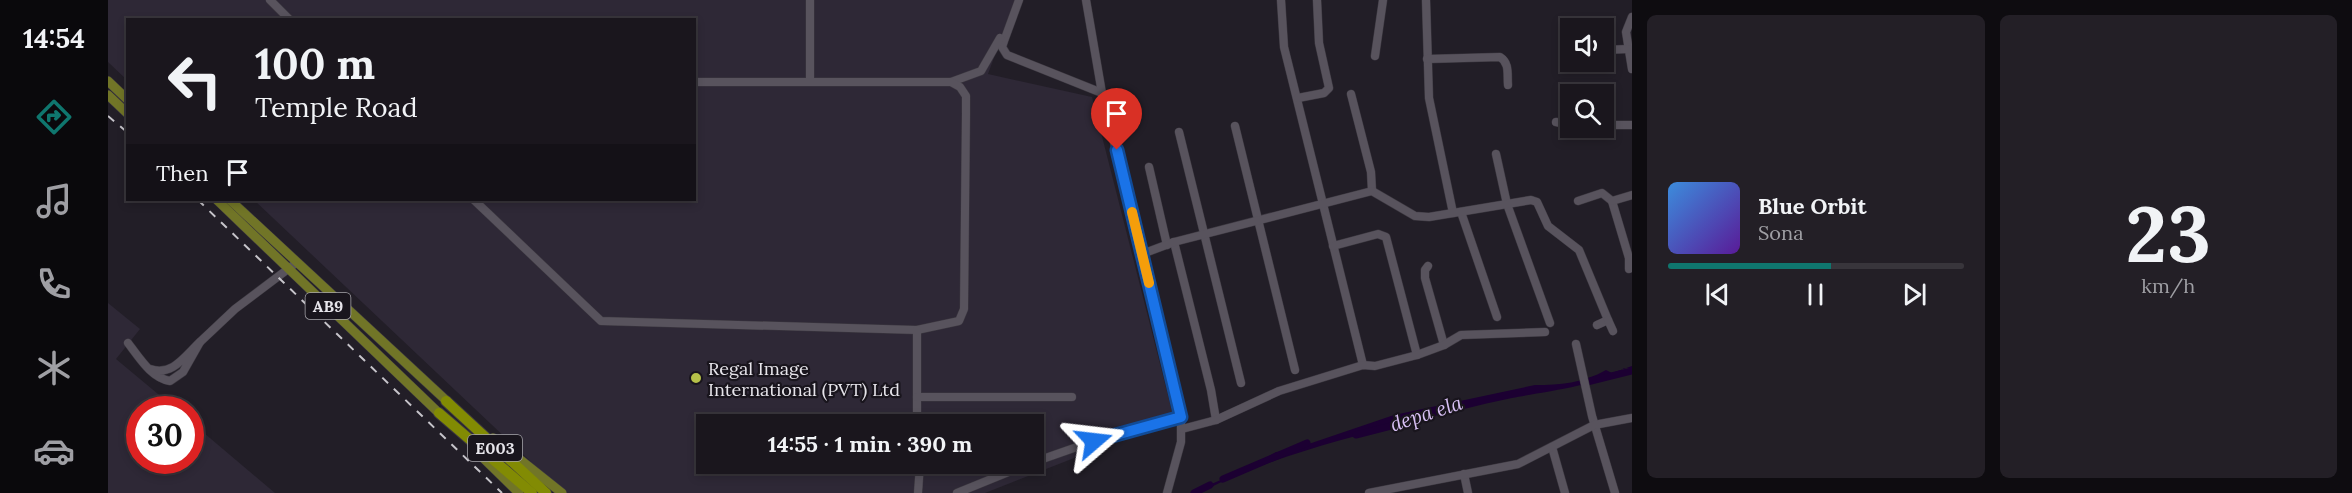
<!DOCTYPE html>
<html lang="en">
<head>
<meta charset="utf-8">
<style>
  :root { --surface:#1a161d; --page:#231f26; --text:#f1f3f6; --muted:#9f9fa4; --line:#38353b; --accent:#0f766e }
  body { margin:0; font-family:Lora,serif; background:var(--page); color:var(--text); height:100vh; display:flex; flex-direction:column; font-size:22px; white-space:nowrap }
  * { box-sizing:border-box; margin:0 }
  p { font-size:20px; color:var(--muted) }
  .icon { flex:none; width:33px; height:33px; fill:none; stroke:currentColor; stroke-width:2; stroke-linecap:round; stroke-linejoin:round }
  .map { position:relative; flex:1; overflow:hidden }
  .drawer { display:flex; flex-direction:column; gap:15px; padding:15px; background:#0e0c10; width:720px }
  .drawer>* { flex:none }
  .guide { position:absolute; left:18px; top:18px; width:570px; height:183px; border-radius:0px; box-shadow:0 3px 9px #0003,0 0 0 2px var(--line); background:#1a161d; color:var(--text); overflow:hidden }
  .tools { position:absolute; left:1452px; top:18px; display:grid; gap:12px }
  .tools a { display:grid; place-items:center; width:54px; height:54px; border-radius:0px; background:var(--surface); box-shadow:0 3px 9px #0003,0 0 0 2px var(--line); font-size:30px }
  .speed { position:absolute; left:18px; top:396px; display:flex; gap:12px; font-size:30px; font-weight:700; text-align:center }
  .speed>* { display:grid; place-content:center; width:78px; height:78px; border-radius:50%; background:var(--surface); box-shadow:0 3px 9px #0003,0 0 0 2px var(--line); line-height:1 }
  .speed .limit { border:9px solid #d22; background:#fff; color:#111 }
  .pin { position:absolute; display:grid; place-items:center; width:51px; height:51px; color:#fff; margin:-62px -26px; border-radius:50% 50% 50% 0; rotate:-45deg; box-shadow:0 0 6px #0007 }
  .pin .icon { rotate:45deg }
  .me { position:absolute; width:66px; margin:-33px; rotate:73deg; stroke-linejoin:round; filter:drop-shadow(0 0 4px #0008) }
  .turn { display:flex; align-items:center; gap:21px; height:126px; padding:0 30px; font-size:27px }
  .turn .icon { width:78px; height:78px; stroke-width:2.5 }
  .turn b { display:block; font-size:42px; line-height:51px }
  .then { display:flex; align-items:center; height:57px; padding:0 30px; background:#0003; gap:12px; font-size:22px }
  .drawer .card { flex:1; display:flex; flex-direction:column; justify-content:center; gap:9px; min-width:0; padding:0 21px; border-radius:9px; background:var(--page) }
  .drawer .dial { align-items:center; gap:0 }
  .dial b { font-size:78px; line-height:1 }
  .song { display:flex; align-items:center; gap:18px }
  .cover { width:72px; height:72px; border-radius:9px; background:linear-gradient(135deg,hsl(210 70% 55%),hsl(270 70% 35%)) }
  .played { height:6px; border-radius:3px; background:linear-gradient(90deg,var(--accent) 55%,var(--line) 55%) }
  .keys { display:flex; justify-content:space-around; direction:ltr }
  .drawer .tiles { flex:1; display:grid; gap:15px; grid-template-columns:repeat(2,1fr) }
  .trip { position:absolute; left:588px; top:414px; width:348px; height:60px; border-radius:0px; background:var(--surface); box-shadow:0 3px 9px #0003,0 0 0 2px var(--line); font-weight:700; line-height:60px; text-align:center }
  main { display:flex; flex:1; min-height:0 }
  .menu { display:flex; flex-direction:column; width:108px; justify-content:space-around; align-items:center; background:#0a090c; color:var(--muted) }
  .menu .icon { width:42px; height:42px }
  .menu .current { color:var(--accent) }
  .menu b { font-size:27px; color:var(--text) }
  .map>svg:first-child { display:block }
</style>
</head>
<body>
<main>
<nav class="menu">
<b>14:54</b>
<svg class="icon current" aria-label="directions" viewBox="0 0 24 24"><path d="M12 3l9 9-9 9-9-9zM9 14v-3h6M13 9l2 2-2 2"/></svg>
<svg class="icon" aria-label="music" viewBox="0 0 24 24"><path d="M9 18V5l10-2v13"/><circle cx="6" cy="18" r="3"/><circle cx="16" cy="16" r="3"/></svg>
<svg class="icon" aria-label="phone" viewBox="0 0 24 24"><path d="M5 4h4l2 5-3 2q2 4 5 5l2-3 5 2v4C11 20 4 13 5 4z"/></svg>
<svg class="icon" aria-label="climate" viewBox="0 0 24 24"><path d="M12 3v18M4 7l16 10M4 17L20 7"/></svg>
<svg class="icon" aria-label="car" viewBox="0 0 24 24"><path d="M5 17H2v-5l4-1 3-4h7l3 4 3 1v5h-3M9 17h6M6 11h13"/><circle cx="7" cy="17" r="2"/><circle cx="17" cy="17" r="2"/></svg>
</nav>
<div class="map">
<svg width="1524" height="493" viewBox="0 0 1524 493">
  <rect width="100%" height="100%" fill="#221e27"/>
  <g fill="#2e2836" fill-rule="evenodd">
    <path d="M0 0H907L880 74 984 97 1066 419 877 493H456L146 200H586V20H20L19 80 0 62ZM598 424H926V464H598Z"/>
    <path d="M0 303 32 329 8 359 68 409 32 410V460H82L83 422 167 493H0Z"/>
  </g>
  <path fill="#1c0032" d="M1524 366V368H1516C1497 385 1433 392 1404 398 1370 405 1336 414 1302 422 1231 440 1161 458 1095 491L1094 488 1136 470 1168 452 1180 451 1286 415 1427 385C1452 385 1475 383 1498 370L1504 373Z"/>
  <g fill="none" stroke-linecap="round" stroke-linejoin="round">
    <g stroke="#1c0032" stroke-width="7">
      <path d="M1475 383 1524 371"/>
      <path d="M1248 435 1318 417"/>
      <path d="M1115 479 1199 443"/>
      <path d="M1086 493 1102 485"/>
    </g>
    <g stroke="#3c3840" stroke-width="9">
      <g id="minor">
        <path d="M162 0 182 20"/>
        <path d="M911 0 896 41 894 47 899 55 994 93"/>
        <path d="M978 0 994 93 1073 417V442L1059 493"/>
        <path d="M1173 0 1176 47 1255 365"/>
        <path d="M1318 0 1321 98 1345 213"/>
        <path d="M1524 17 1518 32 1524 69"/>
        <path d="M1496 50 1520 49"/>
        <path d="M1267 56 1275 0"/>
        <path d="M1319 59 1392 57C1402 63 1399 75 1400 85"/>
        <path d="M702 81V0"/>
        <path d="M843 82 873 71 892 38"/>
        <path d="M1243 94 1263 172 1264 191"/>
        <path d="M1190 98 1216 93 1221 88 1211 43 1209 0"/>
        <path d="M1448 122 1462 125"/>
        <path d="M1496 125H1524"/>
        <path d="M1127 126 1187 370"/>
        <path d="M1071 132 1133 383"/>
        <path d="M1388 154 1399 204 1442 323"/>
        <path d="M1041 167 1059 245"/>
        <path d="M366 200 493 321 809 330 851 321 856 309 858 113V96L852 87 843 82H586"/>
        <path d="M1470 201 1494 193 1504 201"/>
        <path d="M1504 201 1521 258V269"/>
        <path d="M1504 201 1524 195"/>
        <path d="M1353 212 1389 317"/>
        <path d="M1066 242 1103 390 1108 420"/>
        <path d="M1225 246 1270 234 1278 237 1309 355"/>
        <path d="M1034 254 1066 242 1264 191 1307 216 1321 217 1423 200 1429 202 1440 226 1471 250 1500 320 1489 325"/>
        <path d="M1320 266 1317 270V278L1336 345"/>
        <path d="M1500 320 1505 331"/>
        <path d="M809 330V419L812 424"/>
        <path d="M92 342 127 309 188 263"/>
        <path d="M20 343C31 357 43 378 62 381L75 372 92 342C77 356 64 377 42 369"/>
        <path d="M1468 344 1484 416 1507 493"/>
        <path d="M809 397H964"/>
        <path d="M1074 429 1108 420 1171 391 1255 365 1267 366 1309 355 1336 345 1353 335 1437 332"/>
        <path d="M1444 447 1457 493"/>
        <path d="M926 462 1006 434 1073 417"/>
        <path d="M1356 474 1360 493"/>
        <path d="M810 493 812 464"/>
        <path d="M849 493 920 464"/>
        <path d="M1261 493 1410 464 1486 425 1524 418"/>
      </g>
    </g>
    <g stroke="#3c3840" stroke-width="10">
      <g id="major">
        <path d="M0 81 20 100"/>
        <path d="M0 95 20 114"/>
        <path d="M109 200 335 417"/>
        <path d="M122 200 342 404"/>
        <path d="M385 438 454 493"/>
        <path d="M366 449 411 493"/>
      </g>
    </g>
    <g stroke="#3c3840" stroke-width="12">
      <g id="highway">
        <path d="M338 401 438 493"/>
        <path d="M331 413 424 493"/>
      </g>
    </g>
    <use href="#minor" stroke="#58535d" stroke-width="8"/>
    <use href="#major" stroke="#717527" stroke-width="9"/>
    <use href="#highway" stroke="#828b03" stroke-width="10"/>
    <g stroke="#c6c4ca" stroke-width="2" stroke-dasharray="8 8" stroke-linecap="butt">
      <path d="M0 116 20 133"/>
      <path d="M90 200 394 493"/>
    </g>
  </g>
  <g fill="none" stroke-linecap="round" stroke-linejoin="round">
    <g stroke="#114b97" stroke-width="15">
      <path id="route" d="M986 441 1073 417 1009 150"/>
    </g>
    <use href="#route" stroke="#1a73e8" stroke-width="10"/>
    <path stroke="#f59e0b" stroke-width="10" d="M1024 212 1041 283"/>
  </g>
  <circle fill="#b6c149" stroke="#19151d" stroke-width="2" cx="588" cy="378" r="6"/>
  <g text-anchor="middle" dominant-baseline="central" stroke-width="4.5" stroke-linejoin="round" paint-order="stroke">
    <g fill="#19151d" stroke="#a8a6ac" stroke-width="1.5">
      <rect x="197.5" y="293" width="45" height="26" rx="4.5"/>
      <rect x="360" y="435" width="54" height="26" rx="4.5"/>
    </g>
    <g font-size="16" font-weight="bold" fill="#e6e4ea">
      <text x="220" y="306">AB9</text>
      <text x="387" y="448">E003</text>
    </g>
    <g font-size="18" fill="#e6e4ea" stroke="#19151d" text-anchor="start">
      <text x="600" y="368">Regal Image<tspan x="600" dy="21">International (PVT) Ltd</tspan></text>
    </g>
    <g font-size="20" font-style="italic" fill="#d8c0f5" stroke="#19151d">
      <text transform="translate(1318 413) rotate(-18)">depa ela</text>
    </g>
  </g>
</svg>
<div class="tools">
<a><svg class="icon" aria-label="sound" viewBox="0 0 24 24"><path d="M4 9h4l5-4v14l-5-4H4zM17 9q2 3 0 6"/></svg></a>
<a><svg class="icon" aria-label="search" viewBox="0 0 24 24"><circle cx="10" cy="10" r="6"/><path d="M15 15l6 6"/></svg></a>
</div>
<div class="speed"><div class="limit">30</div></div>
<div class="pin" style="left:1009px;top:150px;background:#d93025"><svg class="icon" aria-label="arrive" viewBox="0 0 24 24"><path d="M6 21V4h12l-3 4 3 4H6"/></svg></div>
<svg class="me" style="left:986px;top:441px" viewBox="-20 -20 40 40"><path d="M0-17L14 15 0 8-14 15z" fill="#1a73e8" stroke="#fff" stroke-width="4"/></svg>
<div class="trip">14:55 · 1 min · 390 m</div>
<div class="guide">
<div class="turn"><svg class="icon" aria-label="left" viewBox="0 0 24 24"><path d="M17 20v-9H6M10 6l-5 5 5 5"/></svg><div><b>100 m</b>Temple Road</div></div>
<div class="then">Then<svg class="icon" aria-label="arrive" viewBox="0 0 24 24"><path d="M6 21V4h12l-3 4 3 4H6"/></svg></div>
</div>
</div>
<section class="drawer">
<div class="tiles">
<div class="card">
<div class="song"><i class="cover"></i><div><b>Blue Orbit</b><p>Sona</p></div></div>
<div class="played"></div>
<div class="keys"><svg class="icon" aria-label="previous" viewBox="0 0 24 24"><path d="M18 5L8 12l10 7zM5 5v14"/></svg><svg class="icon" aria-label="pause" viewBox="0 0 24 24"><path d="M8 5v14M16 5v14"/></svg><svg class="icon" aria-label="next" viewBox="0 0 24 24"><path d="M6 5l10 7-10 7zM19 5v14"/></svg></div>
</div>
<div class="card dial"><b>23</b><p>km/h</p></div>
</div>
</section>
</main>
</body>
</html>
